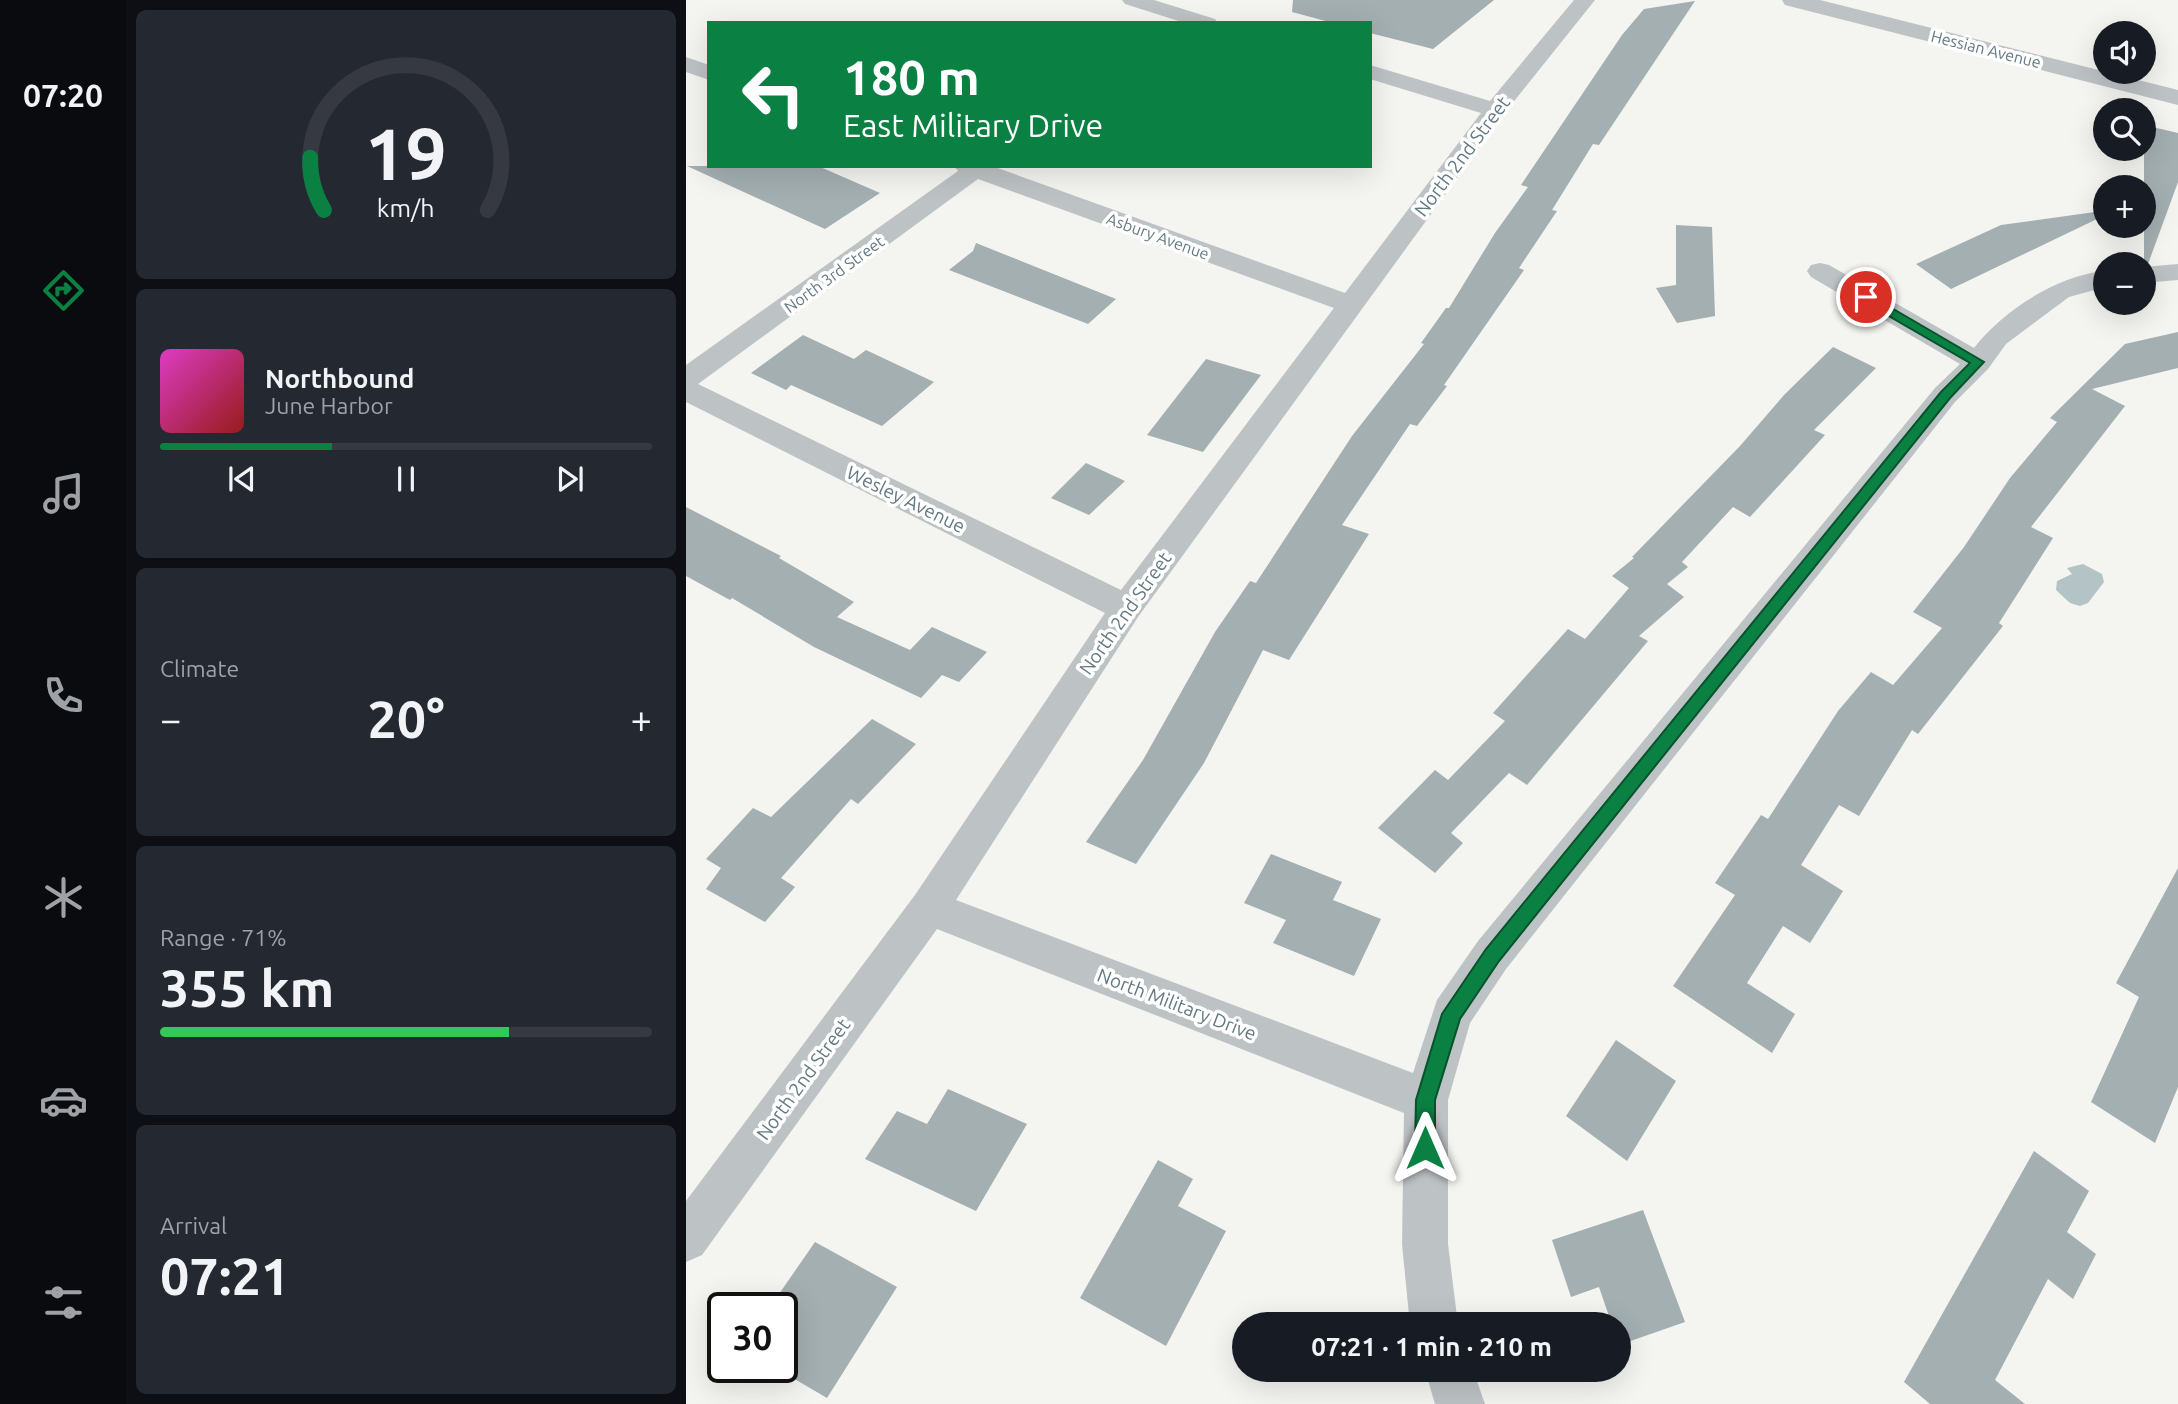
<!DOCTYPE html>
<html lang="en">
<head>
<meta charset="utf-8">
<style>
  :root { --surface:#171b24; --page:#242831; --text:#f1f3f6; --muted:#9ea1a6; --line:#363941; --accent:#0b8043 }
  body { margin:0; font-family:Ubuntu,sans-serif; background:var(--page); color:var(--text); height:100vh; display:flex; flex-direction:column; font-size:26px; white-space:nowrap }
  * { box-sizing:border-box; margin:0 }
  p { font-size:23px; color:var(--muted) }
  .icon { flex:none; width:38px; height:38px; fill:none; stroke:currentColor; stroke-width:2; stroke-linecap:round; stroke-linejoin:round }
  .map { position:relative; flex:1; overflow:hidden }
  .panel { display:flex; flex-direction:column; gap:10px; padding:10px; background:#0d0f14; width:560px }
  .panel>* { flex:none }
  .guide { position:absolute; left:21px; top:21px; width:665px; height:147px; border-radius:0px; box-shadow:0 7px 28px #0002; background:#0b8043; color:#fff; overflow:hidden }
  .buttons { position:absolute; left:1407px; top:21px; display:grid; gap:14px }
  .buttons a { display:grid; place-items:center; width:63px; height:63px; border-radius:50%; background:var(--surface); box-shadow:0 7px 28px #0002; font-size:35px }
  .speed { position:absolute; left:21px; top:1292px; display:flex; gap:14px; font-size:35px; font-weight:700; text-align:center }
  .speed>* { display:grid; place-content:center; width:91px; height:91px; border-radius:50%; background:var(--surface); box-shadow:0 7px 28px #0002; line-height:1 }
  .speed .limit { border:4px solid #111; border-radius:10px; background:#fff; color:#111 }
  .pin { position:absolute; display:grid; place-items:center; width:60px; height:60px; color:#fff; margin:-30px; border:4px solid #fff; border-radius:50%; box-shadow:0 2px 7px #0007 }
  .me { position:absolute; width:77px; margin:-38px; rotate:0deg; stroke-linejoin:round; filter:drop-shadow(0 0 5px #0008) }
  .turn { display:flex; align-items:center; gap:24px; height:147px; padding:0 21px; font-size:32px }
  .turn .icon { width:91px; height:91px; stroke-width:2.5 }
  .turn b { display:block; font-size:49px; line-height:60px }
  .big { font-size:52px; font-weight:600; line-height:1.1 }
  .panel .widget { flex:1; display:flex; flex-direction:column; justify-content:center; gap:10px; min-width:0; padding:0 24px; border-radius:10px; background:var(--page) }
  .panel .dial { align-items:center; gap:0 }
  .dial svg { height:182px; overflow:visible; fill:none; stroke:var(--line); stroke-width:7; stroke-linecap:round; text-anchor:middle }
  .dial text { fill:var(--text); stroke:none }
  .song { display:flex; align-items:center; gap:21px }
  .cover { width:84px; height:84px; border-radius:10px; background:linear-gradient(135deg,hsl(310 70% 55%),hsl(0 70% 35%)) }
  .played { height:7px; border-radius:4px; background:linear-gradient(90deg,var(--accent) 35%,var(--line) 35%) }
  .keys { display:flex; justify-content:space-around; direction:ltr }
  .heat { display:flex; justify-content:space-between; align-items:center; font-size:38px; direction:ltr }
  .charge { height:10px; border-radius:5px; background:linear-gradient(90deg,#34c759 71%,var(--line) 0) }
  .trip { position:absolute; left:546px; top:1312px; width:399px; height:70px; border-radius:35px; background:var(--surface); box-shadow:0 7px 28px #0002; font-weight:600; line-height:70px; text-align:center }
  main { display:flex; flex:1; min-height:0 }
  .menu { display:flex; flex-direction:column; width:126px; justify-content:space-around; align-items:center; background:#090b0e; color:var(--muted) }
  .menu .icon { width:49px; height:49px }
  .menu .active { color:var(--accent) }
  .menu b { font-size:32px; color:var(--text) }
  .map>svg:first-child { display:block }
</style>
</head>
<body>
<main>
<nav class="menu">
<b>07:20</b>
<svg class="icon active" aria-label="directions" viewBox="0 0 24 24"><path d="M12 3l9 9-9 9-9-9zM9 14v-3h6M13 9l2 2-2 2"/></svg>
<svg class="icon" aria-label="music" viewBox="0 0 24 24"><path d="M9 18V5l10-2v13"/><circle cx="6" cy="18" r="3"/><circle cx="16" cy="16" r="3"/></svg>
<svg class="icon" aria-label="phone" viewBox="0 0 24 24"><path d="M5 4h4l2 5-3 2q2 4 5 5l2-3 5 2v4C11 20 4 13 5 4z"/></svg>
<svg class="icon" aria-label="climate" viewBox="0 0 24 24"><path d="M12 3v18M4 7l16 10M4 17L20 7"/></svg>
<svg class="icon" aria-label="car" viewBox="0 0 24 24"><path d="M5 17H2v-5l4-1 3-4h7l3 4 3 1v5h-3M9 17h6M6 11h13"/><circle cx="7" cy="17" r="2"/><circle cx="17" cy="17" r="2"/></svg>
<svg class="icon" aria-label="filters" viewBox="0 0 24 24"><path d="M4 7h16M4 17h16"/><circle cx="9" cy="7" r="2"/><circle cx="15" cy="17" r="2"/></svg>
</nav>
<section class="panel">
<div class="widget dial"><svg viewBox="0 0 100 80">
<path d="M14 69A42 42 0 1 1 86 69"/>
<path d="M14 69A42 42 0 0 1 8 46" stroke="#0b8043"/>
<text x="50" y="56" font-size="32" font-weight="700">19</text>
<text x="50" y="72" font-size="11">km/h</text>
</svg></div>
<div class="widget">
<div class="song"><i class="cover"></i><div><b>Northbound</b><p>June Harbor</p></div></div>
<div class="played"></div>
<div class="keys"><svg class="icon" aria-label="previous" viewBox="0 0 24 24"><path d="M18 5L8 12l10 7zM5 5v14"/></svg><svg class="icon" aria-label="pause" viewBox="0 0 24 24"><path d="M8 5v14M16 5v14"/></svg><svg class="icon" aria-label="next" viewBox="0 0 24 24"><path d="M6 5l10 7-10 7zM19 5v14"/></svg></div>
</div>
<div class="widget"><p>Climate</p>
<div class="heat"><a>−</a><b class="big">20°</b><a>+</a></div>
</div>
<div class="widget"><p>Range · 71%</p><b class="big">355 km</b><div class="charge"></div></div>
<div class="widget"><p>Arrival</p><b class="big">07:21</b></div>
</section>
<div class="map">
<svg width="1492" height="1404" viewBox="0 0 1492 1404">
  <rect width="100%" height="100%" fill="#f4f4f0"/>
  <path fill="#b4c3c5" d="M1397 564 1416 574 1418 582 1402 603 1394 606 1384 603 1370 590 1371 581 1386 574 1381 568Z"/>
  <g fill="#a4afb2">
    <path d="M607 0H808L747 49 684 33V23H647L606 12Z"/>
    <path d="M1009 1 913 145 907 144 866 210 871 211 833 268 838 270 758 385 761 386 731 426 724 424 656 525 683 534 603 660 577 650 518 763 450 864 400 842 457 760 529 632 564 581 570 583 666 436 738 344 735 343 760 308H763L809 233 842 187 835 185 936 35 958 9Z"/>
    <path d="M1458 125 1492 133V182L1462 264 1458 263Z"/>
    <path d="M1 166H132L194 193 139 229Z"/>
    <path d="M1409 212 1411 219 1265 289 1230 264 1315 225Z"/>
    <path d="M990 225 1026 227 1029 316 991 323 970 288 990 285Z"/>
    <path d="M290 243 430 299 402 324 263 270 287 251Z"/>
    <path d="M1492 332V368L1406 389 1439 406 1345 527 1367 538 1313 623 1317 626 1232 734 1226 730 1173 816 1153 805 1115 865 1157 891 1124 943 1097 926 1061 983 1109 1014 1086 1053 987 986 1049 895 1029 883 1075 815 1082 819 1152 711 1185 672 1207 685 1256 628 1227 612 1278 547 1324 478 1371 422 1364 418 1439 344Z"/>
    <path d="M117 335 168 359 180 350 248 382 196 426 105 385 100 390 65 373Z"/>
    <path d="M1147 347 1190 368 1128 430 1139 435 1064 517 1047 507 996 562 1002 567 981 584 998 597 953 636 962 641 841 785 823 773 765 833 777 843 749 873 692 828 749 770 762 780 819 721 807 713 882 629 899 639 943 588 926 576 948 558 946 557 1054 446 1098 395Z"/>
    <path d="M520 359 575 375 517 452 461 435Z"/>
    <path d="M400 463 439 481 403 515 365 498Z"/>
    <path d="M0 507 95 556 93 558 168 602 151 617 224 650 246 627 301 652 273 682 256 675 235 698 128 647 46 598 44 600 0 576Z"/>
    <path d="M186 719 230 744 172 804 165 799 95 878 109 887 79 922 20 889 35 868 20 859 67 808 85 817Z"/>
    <path d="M585 854 656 882 647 900 695 919 668 976 587 943 600 920 558 903Z"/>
    <path d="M1492 868V1087L1469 1143 1405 1102 1453 997 1430 983Z"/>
    <path d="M930 1040 990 1081 941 1161 880 1116Z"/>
    <path d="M262 1089 341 1124 290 1211 179 1159 211 1111 241 1124Z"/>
    <path d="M1348 1151 1403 1191 1381 1232 1410 1254 1387 1299 1362 1279 1309 1380 1339 1404H1244L1218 1382Z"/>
    <path d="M472 1160 507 1179 492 1206 540 1231 480 1346 394 1298Z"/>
    <path d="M957 1210 999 1322 933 1345V1325H926L913 1287 885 1297 866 1240Z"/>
    <path d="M129 1242 211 1287 141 1398 88 1367H96V1307H84Z"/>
  </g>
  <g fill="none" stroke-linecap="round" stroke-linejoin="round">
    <g fill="#bdc2c5" fill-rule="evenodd">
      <path d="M436 0H468L529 19 532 23H499L439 4Z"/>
      <path d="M888 0H909L817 115 452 617 270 900 727 1073 751 1000 792 941 1249 388 1274 364 1125 277 1121 271 1125 265 1134 263 1143 265 1288 348C1316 311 1372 275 1419 271V287L1383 297 1320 344 1302 369 1269 402 820 969 784 1023 762 1100V1244L772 1325H724L716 1244 718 1113 251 929 16 1255 0 1262V1201L229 895 419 613 0 402V365L272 171 268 166H306L659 293 795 113 684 79V65L804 101ZM292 179 648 308 435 590 12 384Z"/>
      <path d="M0 57 23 65V80L0 72Z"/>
      <path d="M1492 264V280L1458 283V267Z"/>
      <path d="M739 1370H787L799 1404H749Z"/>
    </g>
    <path fill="#bdc2c5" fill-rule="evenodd" d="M1096 0H1134L1492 90V105L1099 5Z"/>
  </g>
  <path fill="#0b8043" stroke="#07532c" stroke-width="2" d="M1180 293 1298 362 1264 398 813 961 774 1019 749 1100V1148L746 1155 739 1158 732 1155 729 1148 730 1100 756 1014 800 949 1255 392 1284 363 1175 300 1173 297Z"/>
  <g text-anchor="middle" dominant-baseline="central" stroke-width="7" stroke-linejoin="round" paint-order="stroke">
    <g font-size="16" fill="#637982" stroke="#fff">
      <text transform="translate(1300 49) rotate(14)">Hessian Avenue</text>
      <text transform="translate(472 236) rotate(20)">Asbury Avenue</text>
      <text transform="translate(148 274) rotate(-36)">North 3rd Street</text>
    </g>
    <g font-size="19" fill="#637982" stroke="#fff">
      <text transform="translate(776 156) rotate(-53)">North 2nd Street</text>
      <text transform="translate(220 499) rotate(26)">Wesley Avenue</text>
      <text transform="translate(439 613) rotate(-55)">North 2nd Street</text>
      <text transform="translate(491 1004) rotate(21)">North Military Drive</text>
      <text transform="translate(117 1079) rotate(-54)">North 2nd Street</text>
    </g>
  </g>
</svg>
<div class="buttons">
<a><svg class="icon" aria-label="sound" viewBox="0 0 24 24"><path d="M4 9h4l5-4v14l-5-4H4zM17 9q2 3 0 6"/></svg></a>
<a><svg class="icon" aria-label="search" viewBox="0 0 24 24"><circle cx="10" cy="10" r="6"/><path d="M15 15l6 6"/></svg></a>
<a>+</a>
<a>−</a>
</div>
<div class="speed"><div class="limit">30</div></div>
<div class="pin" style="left:1180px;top:297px;background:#d93025"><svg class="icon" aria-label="arrive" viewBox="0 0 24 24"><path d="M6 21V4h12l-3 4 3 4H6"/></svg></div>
<svg class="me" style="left:739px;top:1148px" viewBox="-20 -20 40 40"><path d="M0-17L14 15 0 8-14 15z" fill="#0b8043" stroke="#fff" stroke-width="4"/></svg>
<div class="trip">07:21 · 1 min · 210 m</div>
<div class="guide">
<div class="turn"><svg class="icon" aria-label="left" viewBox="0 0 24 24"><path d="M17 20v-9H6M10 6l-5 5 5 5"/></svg><div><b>180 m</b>East Military Drive</div></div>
</div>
</div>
</main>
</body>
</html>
